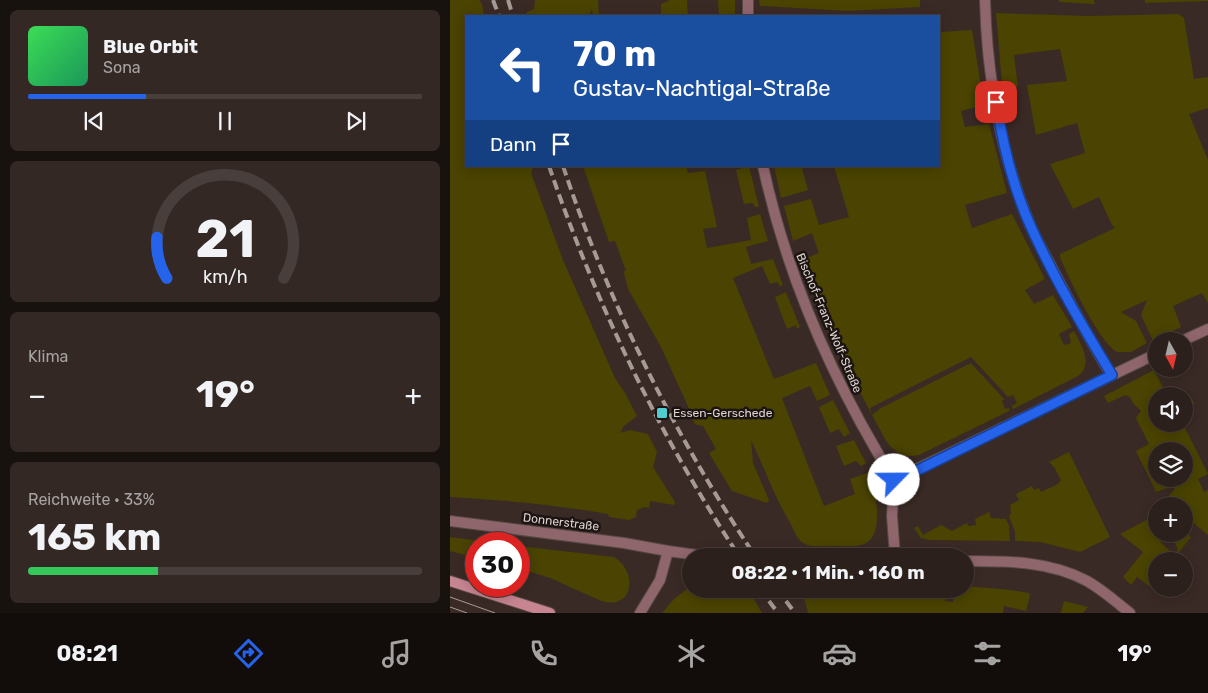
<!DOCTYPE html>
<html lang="de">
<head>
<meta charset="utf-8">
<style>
  :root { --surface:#2c201c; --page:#342825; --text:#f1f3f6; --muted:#a6a3a3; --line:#483e3b; --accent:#2563eb }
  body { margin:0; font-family:Rubik,sans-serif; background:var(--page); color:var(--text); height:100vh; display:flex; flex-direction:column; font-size:19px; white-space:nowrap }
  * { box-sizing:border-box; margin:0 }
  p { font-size:16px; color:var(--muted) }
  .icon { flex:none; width:28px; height:28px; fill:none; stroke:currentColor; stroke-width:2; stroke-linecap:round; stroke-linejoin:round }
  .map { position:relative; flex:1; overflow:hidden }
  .details { display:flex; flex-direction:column; gap:10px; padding:10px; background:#18120f; width:450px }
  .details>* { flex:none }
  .guide { position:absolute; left:15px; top:15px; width:475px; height:152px; border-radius:0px; box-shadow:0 2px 12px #0003,0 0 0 1px var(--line); background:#1a4fa0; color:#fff; overflow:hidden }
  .needle { width:32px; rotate:172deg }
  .buttons { position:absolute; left:698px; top:332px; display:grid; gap:10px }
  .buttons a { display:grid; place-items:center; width:45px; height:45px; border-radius:50%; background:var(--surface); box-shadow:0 2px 12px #0003,0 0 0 1px var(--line); font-size:25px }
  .speed { position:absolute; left:15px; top:532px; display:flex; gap:10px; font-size:25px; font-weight:700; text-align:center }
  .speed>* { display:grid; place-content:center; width:65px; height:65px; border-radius:50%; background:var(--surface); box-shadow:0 2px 12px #0003,0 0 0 1px var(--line); line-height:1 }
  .speed .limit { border:8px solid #d22; background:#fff; color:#111 }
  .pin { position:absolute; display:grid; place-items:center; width:42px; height:42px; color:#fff; margin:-21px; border-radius:10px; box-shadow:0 2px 8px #0006 }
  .me { position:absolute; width:55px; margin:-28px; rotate:67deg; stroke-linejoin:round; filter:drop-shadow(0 0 4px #0008) }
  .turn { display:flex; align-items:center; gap:18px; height:105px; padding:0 25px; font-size:22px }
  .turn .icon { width:65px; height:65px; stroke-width:2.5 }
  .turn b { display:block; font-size:35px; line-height:42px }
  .then { display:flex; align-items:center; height:48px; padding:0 25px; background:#0003; gap:10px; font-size:19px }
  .big { font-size:38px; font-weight:700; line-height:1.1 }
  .details .widget { flex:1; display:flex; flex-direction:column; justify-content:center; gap:8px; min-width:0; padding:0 18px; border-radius:8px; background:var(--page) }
  .details .dial { align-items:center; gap:0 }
  .dial svg { height:130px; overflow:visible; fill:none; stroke:var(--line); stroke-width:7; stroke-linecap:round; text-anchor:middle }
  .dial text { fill:var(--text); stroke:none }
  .song { display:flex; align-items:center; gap:15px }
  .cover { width:60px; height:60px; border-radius:8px; background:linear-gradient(135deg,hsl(130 70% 55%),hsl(150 70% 35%)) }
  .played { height:5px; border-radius:2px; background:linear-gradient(90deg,var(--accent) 30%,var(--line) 30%) }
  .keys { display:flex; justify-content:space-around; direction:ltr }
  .heat { display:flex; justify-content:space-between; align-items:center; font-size:28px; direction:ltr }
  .charge { height:8px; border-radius:4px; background:linear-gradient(90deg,#34c759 33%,var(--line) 0) }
  .trip { position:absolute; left:232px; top:548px; width:292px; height:50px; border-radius:25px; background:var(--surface); box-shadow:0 2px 12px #0003,0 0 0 1px var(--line); font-weight:700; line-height:50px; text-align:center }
  .dock { display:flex; height:80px; justify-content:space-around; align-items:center; background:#120d0b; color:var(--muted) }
  .dock .icon { width:35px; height:35px }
  .dock .on { color:var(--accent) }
  .dock b { font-size:22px; color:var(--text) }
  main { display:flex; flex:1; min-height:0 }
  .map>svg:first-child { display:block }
</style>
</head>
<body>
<main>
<section class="details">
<div class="widget">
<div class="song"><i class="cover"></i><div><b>Blue Orbit</b><p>Sona</p></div></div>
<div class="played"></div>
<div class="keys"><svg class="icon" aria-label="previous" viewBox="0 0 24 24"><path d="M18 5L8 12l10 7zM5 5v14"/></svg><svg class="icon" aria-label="pause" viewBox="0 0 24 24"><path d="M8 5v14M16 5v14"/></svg><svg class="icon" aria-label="next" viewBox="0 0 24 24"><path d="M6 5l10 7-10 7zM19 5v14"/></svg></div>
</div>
<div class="widget dial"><svg viewBox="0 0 100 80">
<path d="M14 69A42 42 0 1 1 86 69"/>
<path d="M14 69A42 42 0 0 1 8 44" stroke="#2563eb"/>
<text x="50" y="56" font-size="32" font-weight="700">21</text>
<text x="50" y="72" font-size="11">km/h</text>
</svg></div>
<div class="widget"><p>Klima</p>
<div class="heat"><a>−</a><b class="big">19°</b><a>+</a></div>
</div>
<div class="widget"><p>Reichweite · 33%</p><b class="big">165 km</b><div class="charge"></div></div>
</section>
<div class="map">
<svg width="758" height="613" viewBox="0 0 758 613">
  <rect width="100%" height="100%" fill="#3a2a25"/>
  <g fill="#4a4301" fill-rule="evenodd">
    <path d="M0 0H29L32 4 34 16H16V166H84L81 173 113 260 165 378 175 393 187 416 174 426 170 433 180 430 198 434 207 452 203 467 225 502 224 505 200 501 199 508 195 507 187 510 186 517 179 520 159 517 158 514C106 505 53 500 0 497Z"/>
    <path d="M85 0H148L149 16H143L142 9 139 16H75L77 12 84 9Z"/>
    <path d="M220 0H237L238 16H211V4Z"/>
    <path d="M268 0H285V15L269 16Z"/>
    <path d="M309 0H470V7L398 11 310 6Z"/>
    <path d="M609 0H644L645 4 609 2Z"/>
    <path d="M695 0H758V1L695 3Z"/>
    <path d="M546 13 638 16 729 14 734 18 744 79 758 77V108L739 114 758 160V303L752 293 723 306 731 327 703 341 691 315 697 300 671 312 686 321 697 343 681 352H667C649 342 618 277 610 257V254L665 228 662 225 618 245 662 225 649 197 623 209 600 164 635 153 627 123 586 135 577 85 617 81 610 49 564 55 568 87 552 84Z"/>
    <path d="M522 30 534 105 511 111 515 127 539 124 557 193 515 205 522 228 562 214 595 279 575 290 584 304 603 295 622 327 609 334 614 345 621 343 619 334 624 331C631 344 644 365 628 376L563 409 562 406 567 403 563 395 558 397 521 357 420 408 422 415 431 408 521 363 554 399 552 401 555 409 559 408V411L469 455C454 459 443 452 435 439 404 381 373 323 349 261L369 253 362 233 343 241 334 206 361 199 369 225 399 217 384 166H489V32Z"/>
    <path d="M133 166H236L238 173 255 171 267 227 253 229 257 248 301 240 297 218 310 214 318 241 296 247 301 264 323 259 333 285 330 286 327 282 320 284 312 266 283 278 324 379 366 363 380 395 367 401 360 386 332 398 374 506 405 494 400 479 420 472C425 488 435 533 416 543 407 548 392 546 382 546 373 546 359 548 352 542 347 539 344 531 342 526 325 499 315 469 301 440L303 463 319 500 317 503 282 491 259 453 266 449 253 426 247 425 244 423V418L241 413 211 347 178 289 174 273V271H176L165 241 159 242Z"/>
    <path d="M299 166 309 207H305L303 203 294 204 286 170Z"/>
    <path d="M324 166H360L352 169 358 190 331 198Z"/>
    <path d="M336 292 350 327 347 329 346 325 337 329 325 297Z"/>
    <path d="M704 370 717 395 729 390 739 395 745 404 734 409V396H706V424H731L733 428H735L758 474 748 479 754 492 758 490V535L734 515V506H712L711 504 725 489 723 486 706 492 686 451 699 444 686 418 691 411 683 403 680 397 675 395 658 403 654 396ZM706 451H734V479H706Z"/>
    <path d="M383 400 400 433 394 437 389 429 380 433 369 407Z"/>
    <path d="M404 440 416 463 411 466 406 461 394 466 386 446Z"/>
    <path d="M619 452 660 537 630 552 590 542 565 541V532L559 516 561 513 560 505 569 500 566 494 582 486 584 490 589 488 591 492 608 484 611 480 604 467 599 462Z"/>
    <path d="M539 512 541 518 556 519 559 526 560 541 479 540 471 538 464 528 468 526 473 535 491 525 502 531 517 523 519 526 526 525 525 519Z"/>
    <path d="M706 515V518L700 521C702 534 713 546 724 554L728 550 723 538 720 534H734V531L741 537 722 561H706V576L699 586 687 577 681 585 673 577 693 552 670 534Z"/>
    <path d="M0 537 53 544H26V558L0 551Z"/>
    <path d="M69 546 164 557C190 573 182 613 149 600L100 578 69 568Z"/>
    <path d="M241 586V589H298L312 613H212L224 599Z"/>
    <path d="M516 586 561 590 579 593 580 595 576 611 554 606 553 613H358L355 601 343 589H369L371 594C382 588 391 594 401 594V589H495V601L503 602V589H516Z"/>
    <path d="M614 601 638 607 633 613H609L611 612Z"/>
  </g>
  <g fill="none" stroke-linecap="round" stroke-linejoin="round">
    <g stroke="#584944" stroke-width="12">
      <g id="minor">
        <path d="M535 0C537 76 551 155 580 225 586 239 594 253 601 266 620 303 640 340 661 375"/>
        <path d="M298 16V0"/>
        <path d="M313 166C337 278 384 383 444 480"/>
        <path d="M732 341 758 329"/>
        <path d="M444 480 706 354"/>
        <path d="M444 480 442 516 445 556"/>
        <path d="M0 521 174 543 218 551"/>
        <path d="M516 561C557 561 600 561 637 581 653 590 666 602 680 613"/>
        <path d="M190 613 210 580 218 551 254 556"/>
      </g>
    </g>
    <g stroke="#584944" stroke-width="12">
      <path id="secondary" d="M0 581 100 613"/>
    </g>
    <use href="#minor" stroke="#90666d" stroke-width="10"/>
    <use href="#secondary" stroke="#c78591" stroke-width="10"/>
    <g stroke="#a69a96" stroke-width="1">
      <path d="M0 597 45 613"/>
      <path d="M0 607 17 613"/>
    </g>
    <g stroke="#a69a96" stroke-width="4" stroke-dasharray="10 5" stroke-linecap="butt">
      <path d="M43 0 49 16"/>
      <path d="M58 0 63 16"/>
      <path d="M99 166C146 304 209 435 289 556"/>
      <path d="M113 166C159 304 225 436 305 556"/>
      <path d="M310 589 328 613"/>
      <path d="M327 589 345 613"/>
    </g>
  </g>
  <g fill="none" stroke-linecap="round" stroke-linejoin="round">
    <g stroke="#184099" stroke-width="12">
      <path id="route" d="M444 480 470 469 662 375C633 327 604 278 581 227 563 188 553 145 546 102"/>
    </g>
    <use href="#route" stroke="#2563eb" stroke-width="9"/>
  </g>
  <rect fill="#51ccd1" stroke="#1c1412" stroke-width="2" x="206" y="407" width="12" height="12" rx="2.5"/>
  <g text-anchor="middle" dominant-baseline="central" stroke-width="5" stroke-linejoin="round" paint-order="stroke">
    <g font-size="12" fill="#ded4d0" stroke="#1c1412">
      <text transform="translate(379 323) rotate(67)">Bischof-Franz-Wolf-Straße</text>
      <text transform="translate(111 522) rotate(7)">Donnerstraße</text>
    </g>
    <g font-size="12" fill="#ded4d0" stroke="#1c1412" text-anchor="start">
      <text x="223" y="413">Essen-Gerschede</text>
    </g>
  </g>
</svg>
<div class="buttons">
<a><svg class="needle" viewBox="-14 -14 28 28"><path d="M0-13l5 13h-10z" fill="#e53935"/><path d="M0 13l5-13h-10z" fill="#a6a3a3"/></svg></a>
<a><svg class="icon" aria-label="sound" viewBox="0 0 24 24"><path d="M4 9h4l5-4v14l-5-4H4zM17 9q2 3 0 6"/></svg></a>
<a><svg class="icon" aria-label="layers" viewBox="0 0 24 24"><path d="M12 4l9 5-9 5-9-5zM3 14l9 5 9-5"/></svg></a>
<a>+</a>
<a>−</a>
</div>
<div class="speed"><div class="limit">30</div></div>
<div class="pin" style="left:546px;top:102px;background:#d93025"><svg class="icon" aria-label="arrive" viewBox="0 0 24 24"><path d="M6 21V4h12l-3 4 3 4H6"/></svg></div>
<svg class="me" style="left:444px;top:480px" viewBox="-20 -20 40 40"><circle r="19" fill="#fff"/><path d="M0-13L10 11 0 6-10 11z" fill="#2563eb"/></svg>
<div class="trip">08:22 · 1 Min. · 160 m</div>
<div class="guide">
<div class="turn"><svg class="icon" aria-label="left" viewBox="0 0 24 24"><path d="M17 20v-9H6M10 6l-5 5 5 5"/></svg><div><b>70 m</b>Gustav-Nachtigal-Straße</div></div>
<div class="then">Dann<svg class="icon" aria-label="arrive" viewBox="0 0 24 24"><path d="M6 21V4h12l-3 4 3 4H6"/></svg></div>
</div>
</div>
</main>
<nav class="dock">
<b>08:21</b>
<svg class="icon on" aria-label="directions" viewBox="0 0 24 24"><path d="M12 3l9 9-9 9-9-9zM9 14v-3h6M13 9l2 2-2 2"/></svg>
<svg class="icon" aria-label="music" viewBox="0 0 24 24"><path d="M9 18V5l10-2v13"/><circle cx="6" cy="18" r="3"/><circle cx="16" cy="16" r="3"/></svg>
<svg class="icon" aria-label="phone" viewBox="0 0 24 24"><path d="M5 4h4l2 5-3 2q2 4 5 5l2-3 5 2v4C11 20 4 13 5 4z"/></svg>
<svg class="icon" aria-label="climate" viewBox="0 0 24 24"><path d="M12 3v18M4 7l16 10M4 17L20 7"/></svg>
<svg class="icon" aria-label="car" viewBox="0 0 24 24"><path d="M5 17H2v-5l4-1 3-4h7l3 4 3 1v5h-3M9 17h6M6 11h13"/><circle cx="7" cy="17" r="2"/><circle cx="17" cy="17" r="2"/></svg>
<svg class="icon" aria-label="filters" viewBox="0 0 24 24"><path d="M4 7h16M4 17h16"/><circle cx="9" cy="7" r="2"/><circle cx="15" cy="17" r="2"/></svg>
<b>19°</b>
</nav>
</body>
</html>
